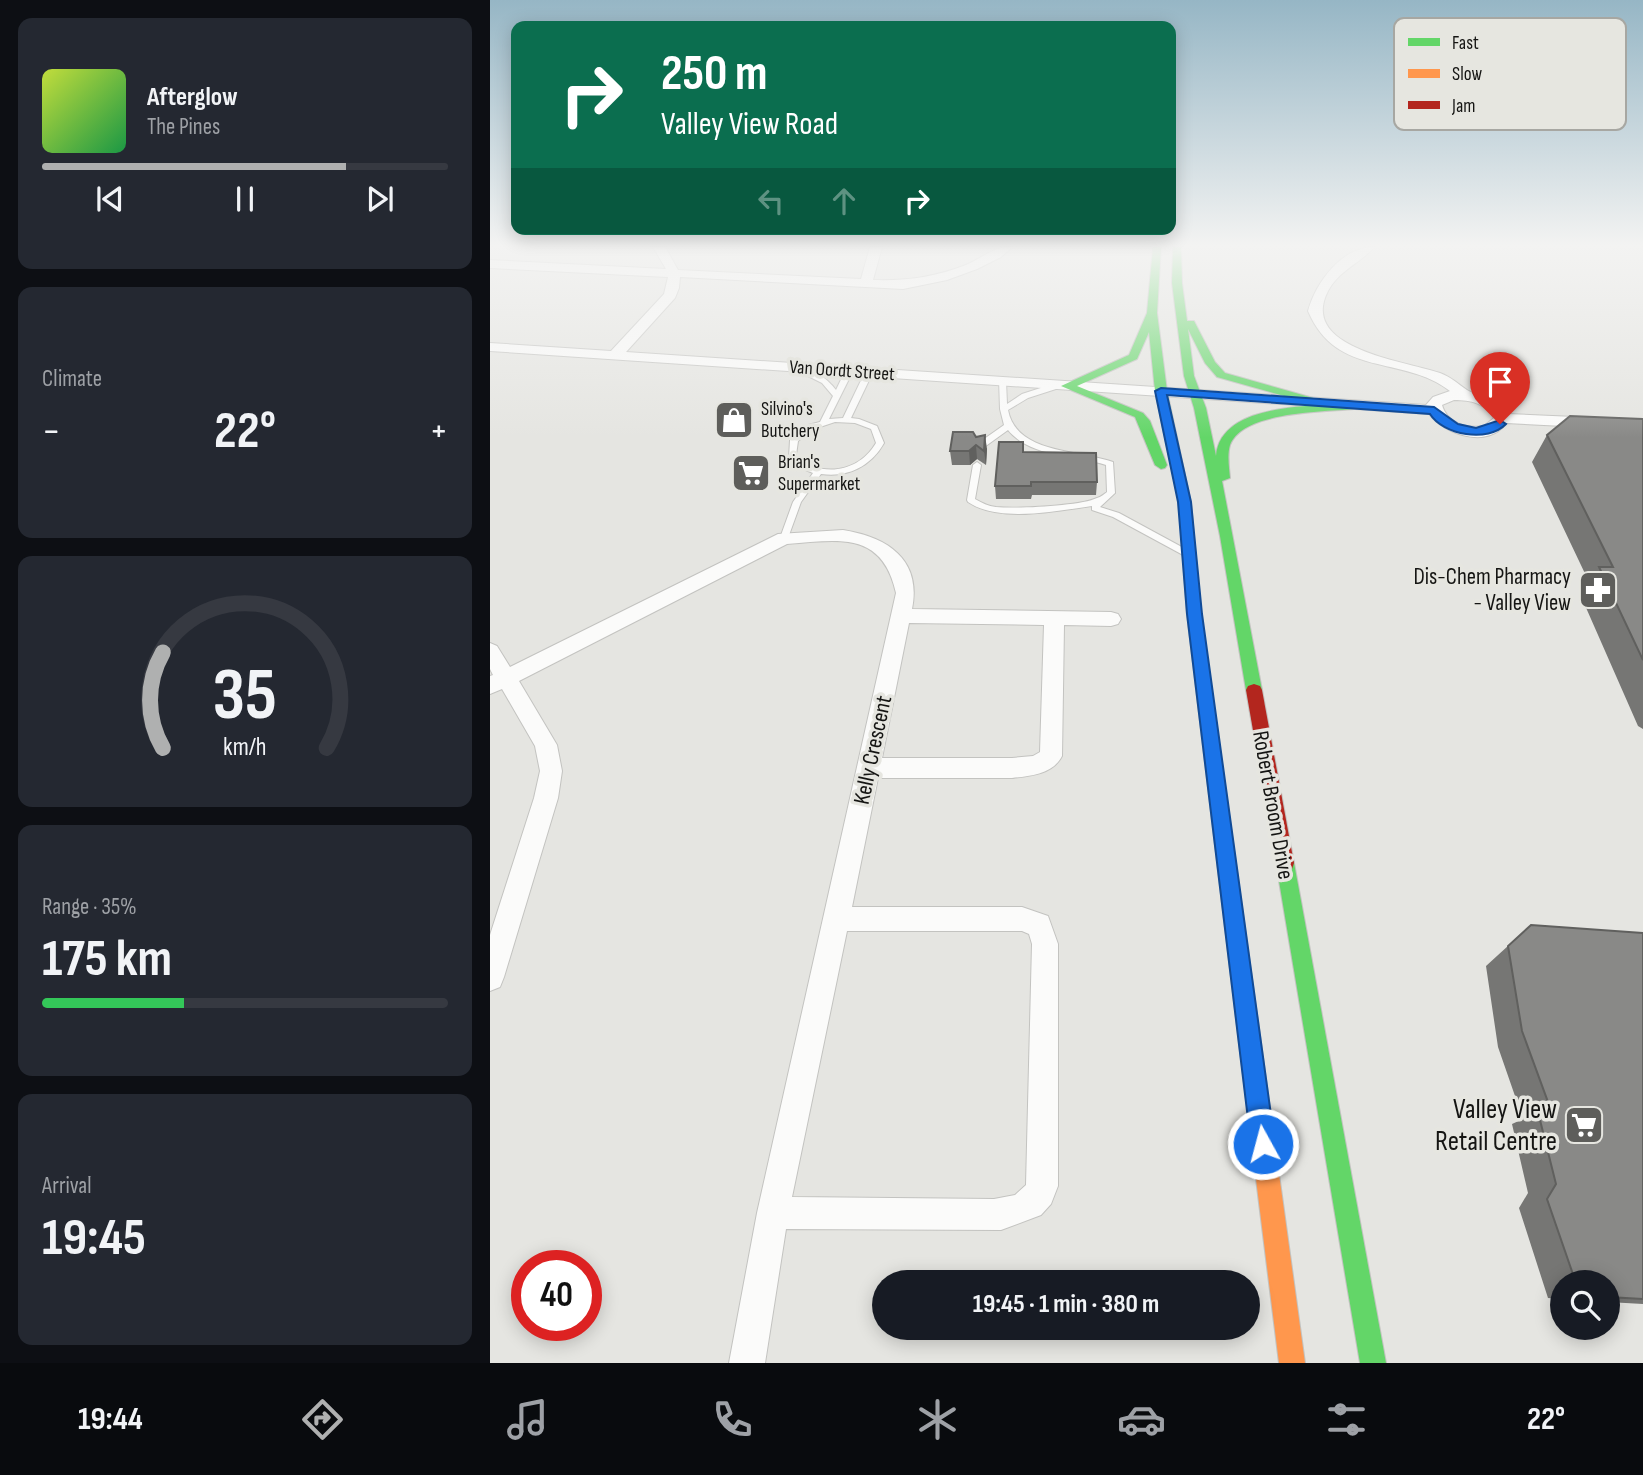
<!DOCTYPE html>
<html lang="en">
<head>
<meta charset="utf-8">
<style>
  :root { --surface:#171b24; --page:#242831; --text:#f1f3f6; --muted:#9ea1a6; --line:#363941; --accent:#afb0b0 }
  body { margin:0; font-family:"Sofia Sans Condensed",sans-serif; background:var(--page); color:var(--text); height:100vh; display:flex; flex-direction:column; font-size:26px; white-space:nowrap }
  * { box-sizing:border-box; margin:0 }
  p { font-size:23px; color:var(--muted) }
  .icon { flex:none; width:38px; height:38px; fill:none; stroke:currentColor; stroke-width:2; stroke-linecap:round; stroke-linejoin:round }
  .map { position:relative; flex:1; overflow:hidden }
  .drawer { display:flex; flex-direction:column; gap:18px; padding:18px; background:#0d0f14; width:490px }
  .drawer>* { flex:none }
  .banner { position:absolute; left:21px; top:21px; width:665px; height:214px; border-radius:14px; box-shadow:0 4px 18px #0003; background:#0b6e4f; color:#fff; overflow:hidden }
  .fabs { position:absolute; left:1060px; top:1270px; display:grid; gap:14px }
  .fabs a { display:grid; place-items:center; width:70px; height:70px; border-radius:50%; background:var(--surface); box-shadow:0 4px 18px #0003; font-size:35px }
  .speed { position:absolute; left:21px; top:1250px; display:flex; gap:14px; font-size:35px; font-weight:700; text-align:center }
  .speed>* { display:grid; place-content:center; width:91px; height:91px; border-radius:50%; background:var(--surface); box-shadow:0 4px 18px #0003; line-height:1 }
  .speed .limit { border:10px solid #d22; background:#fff; color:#111 }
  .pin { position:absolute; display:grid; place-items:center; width:60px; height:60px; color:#fff; margin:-72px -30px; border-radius:50% 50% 50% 0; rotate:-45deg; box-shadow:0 0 7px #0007 }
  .pin .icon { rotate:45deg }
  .me { position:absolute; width:77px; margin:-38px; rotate:353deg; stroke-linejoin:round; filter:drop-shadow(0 0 5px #0008) }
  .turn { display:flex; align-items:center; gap:24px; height:147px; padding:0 35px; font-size:32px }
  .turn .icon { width:91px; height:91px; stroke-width:2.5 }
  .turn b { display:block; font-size:49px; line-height:60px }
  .lanes { display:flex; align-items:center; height:66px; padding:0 35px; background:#0003; justify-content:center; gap:35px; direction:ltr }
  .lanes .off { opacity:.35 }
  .big { font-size:52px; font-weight:700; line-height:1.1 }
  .drawer .card { flex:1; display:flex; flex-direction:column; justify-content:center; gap:10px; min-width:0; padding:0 24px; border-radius:14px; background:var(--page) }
  .drawer .dial { align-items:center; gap:0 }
  .dial svg { height:182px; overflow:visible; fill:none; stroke:var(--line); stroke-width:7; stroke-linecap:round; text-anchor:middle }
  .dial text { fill:var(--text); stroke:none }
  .song { display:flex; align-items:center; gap:21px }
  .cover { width:84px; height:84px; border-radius:10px; background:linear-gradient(135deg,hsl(70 70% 55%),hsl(140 70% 35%)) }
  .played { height:7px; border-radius:4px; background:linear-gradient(90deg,var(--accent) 75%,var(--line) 75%) }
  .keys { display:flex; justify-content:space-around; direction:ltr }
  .heat { display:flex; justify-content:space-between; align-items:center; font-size:38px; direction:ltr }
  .charge { height:10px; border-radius:5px; background:linear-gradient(90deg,#34c759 35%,var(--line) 0) }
  .trip { position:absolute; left:382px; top:1270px; width:388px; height:70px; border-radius:35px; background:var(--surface); box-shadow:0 4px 18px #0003; font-weight:700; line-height:70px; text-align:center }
  .dock { display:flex; height:112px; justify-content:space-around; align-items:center; background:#090b0e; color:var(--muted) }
  .dock .icon { width:49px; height:49px }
  .dock .active { color:var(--accent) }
  .dock b { font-size:32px; color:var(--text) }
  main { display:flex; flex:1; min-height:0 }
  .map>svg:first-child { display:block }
</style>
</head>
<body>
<main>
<section class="drawer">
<div class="card">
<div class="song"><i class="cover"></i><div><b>Afterglow</b><p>The Pines</p></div></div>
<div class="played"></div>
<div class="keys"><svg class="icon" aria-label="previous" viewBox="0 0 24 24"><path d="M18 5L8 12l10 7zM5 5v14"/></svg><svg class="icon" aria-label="pause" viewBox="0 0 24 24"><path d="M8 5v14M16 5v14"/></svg><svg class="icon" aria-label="next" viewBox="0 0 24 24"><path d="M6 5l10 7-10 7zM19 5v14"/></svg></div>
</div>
<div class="card"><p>Climate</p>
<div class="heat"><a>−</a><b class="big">22°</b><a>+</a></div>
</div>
<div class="card dial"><svg viewBox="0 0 100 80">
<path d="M14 69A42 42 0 1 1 86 69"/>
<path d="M14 69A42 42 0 0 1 14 27" stroke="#afb0b0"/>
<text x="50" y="56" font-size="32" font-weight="700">35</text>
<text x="50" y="72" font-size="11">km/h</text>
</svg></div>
<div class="card"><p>Range · 35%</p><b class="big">175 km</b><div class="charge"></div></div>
<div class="card"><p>Arrival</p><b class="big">19:45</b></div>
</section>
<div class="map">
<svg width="1153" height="1363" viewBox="0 0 1153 1363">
  <rect width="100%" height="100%" fill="#e5e5e1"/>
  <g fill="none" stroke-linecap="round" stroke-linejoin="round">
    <g stroke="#c3c3c0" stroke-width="2">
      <g id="lane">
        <path d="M306 366C321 367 337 378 346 390L356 369 363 371 339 419 353 418 375 372 382 370 383 372 361 418 369 419 387 426 394 443C381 466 358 478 331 474L311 502 298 538 294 541 290 538 303 502 323 473 308 467 299 458 300 440 318 425 330 422 343 396 332 383 306 370ZM345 422 365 423 381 429 386 443C369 472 331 479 306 455L308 441 324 429Z"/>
        <path d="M509 379 516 381 517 404 532 394 563 384H569V388L538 398 518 410C526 454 589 450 623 462L625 493 610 507 629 513 701 552 703 554 701 556H695L623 517 602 510V506C566 511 509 523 478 502L477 500 483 465 487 462 491 465 485 499C492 503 498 506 506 507 526 509 591 506 607 498 611 497 614 494 617 492L616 465C584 454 541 458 518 430L493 448H487V444L514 425 510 409Z"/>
      </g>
    </g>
    <g stroke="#c3c3c0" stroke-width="2">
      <g id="street">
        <path d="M163 247H175L188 270 371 279 380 247H392L383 280C417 281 445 277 476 265 492 258 505 246 522 247L511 257 487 269 457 280 413 289 190 277 189 288 185 298 136 352 936 405 943 397 960 391C912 354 847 379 818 311 826 282 852 247 884 247 871 263 849 270 838 291 808 349 915 361 950 373 961 377 968 384 977 390 992 399 1006 397 1017 414L1153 420V430L1016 423C999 449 955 435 939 414L0 351V343L121 351 174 294 178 277 0 268V260L176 269ZM964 400C981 400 995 403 1004 418L994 426C976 429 957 423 952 405Z"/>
        <path d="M353 530C397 537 432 559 422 609L621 612 628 614 631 619 628 624 621 626 574 625 572 756C563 774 541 776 522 778H388L362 907H532L558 916 568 944V1186L561 1204 551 1215 511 1230 296 1229 275 1363H239L267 1213 406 593C392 531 350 540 297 544L29 681 67 745 72 771 68 798 14 977 10 987 0 991V935L44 798 50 771 45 746 12 689 0 694V676L3 675 0 669V643L7 646 20 667 288 534ZM419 623 554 625 550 752 543 756 522 758H392ZM357 931H532L539 934 542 944 536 1185 525 1195 504 1199 302 1197Z"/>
      </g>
    </g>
    <g stroke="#c3c3c0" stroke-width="2">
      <g id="fast">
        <path d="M663 247H671L667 313 677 391 701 503 711 614 771 1043 768 1051 760 1054 752 1051 749 1043 697 614 689 503 665 391 659 332 647 359 587 386 653 413 660 421 677 465 675 468 671 469 665 465 645 417 571 386 639 355 657 313Z"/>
        <path d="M683 247H691L692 283 697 321H704L725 362 735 373 834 401 835 405 864 403 870 406 864 409C835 412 752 411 740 445 737 455 739 467 740 478L732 481 772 690 770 694H758L756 690 730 536 704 408 694 376 682 283ZM698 329 715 363 727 377 826 405C792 408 730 412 726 456L716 408 704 376Z"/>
        <path d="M795 854 802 857 804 863 896 1363H870L786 863 788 857Z"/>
      </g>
    </g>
    <g stroke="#c3c3c0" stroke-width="2">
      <path id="slow" d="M760 1032 768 1035 771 1043 815 1363H789L749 1043 752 1035Z"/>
    </g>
    <g stroke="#c3c3c0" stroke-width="2">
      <path id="jam" d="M764 684 770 686 772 690 804 863 802 869 795 872 788 869 786 863 756 690 758 686Z"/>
    </g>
    <use href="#lane" fill="#fbfbfa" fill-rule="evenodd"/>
    <use href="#street" fill="#fbfbfa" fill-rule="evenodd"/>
    <use href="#fast" fill="#63d668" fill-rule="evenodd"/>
    <use href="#slow" fill="#ff974d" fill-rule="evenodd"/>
    <use href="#jam" fill="#b3261e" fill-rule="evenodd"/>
  </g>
  <g fill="#767674">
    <path d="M1153 419V729L1148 726 1090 594 1099 582 1042 462 1057 435Z"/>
    <path d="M486 437 497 449 496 465 487 459 480 465H462L460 451Z"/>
    <path d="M533 442 534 452 607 482 606 495H542L541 499H506L505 486Z"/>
    <path d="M1041 925 1153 933V1304L1118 1302V1283H1073V1299L1058 1298 1029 1208 1038 1193 1022 1124 1033 1119 1008 1047 996 966Z"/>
  </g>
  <g fill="#60605e">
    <path d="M495 435 497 449 496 465 494 451Z"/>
    <path d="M486 445 487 459 480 465 479 451Z"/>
  </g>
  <g fill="#898987" stroke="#60605e" stroke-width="2">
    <path d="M1080 416 1153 419V660L1109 567H1123L1057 435Z"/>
    <path d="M463 432H483L486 437 495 435 494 451 486 445 479 451H460Z"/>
    <path d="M509 442H533V452L606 453 607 482H541V486H505Z"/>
    <path d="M1041 925 1153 933V1299L1118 1297V1283H1086L1057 1199 1066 1184 1048 1112 1062 1113 1032 1031 1018 946Z"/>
  </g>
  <linearGradient id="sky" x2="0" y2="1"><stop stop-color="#96b6c5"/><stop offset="0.56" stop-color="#f3f3f2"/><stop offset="1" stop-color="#f3f3f2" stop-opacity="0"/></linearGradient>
  <rect width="1153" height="438" fill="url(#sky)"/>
  <path fill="#1a73e8" stroke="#114b97" stroke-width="2" d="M671 388 944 407 968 424 986 428 1010 420 1016 424C998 443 953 435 940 414L677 395 701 502 712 614 785 1144 781 1152 773 1156 765 1152 761 1144 697 614 688 502 665 391Z"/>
  <defs>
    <g id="shop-square" transform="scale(2.0125)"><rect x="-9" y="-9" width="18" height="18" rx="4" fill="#5e5e5b" stroke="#e6e6e0"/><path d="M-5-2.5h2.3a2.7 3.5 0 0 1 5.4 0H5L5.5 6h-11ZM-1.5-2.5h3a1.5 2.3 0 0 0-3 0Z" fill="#fff"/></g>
    <g id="supermarket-square" transform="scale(2.0125)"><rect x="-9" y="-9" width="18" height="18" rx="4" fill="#5e5e5b" stroke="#e6e6e0"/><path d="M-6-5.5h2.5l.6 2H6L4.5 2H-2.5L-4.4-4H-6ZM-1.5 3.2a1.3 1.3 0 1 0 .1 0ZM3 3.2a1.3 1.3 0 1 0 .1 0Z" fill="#fff"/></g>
    <g id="pharmacy-square" transform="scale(2.0125)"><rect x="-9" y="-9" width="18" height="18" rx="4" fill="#5e5e5b" stroke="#e6e6e0"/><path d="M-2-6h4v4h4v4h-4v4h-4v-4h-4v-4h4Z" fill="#fff"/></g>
  </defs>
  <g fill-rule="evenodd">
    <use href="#shop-square" x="244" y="420"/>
    <use href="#supermarket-square" x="261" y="473"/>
    <use href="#pharmacy-square" x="1108" y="590"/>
    <use href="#supermarket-square" x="1094" y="1125"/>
  </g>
  <g text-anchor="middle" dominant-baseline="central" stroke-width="7" stroke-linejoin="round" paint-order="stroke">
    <g font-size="19" fill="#151513" stroke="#e6e6e0">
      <text transform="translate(352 371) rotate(4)">Van Oordt Street</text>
    </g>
    <g font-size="19" fill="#151513" stroke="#e6e6e0" text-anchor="start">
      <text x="271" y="409">Silvino's<tspan x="271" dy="22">Butchery</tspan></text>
      <text x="288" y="462">Brian's<tspan x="288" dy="22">Supermarket</tspan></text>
    </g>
    <g font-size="23" fill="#151513" stroke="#e6e6e0" text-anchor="end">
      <text x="1081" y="577">Dis-Chem Pharmacy<tspan x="1081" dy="26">- Valley View</tspan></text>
    </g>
    <g font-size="23" fill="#151513" stroke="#e6e6e0">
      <text transform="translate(383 750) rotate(-78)">Kelly Crescent</text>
      <text transform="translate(783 805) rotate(80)">Robert Broom Drive</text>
    </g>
    <g font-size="28" fill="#151513" stroke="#e6e6e0" text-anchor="end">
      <text x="1067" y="1109">Valley View<tspan x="1067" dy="32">Retail Centre</tspan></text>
    </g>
  </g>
  <rect x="904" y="18" width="232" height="112" rx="10" fill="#e6e6e0" stroke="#a7a7a2" stroke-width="2"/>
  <rect x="918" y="38" width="32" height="8" fill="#63d668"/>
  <rect x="918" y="69" width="32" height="9" fill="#ff974d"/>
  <rect x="918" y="101" width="32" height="8" fill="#b3261e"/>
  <g font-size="19" fill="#151513">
    <text x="962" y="49">Fast</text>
    <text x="962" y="80">Slow</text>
    <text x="962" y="112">Jam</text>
  </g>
</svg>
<div class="fabs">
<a><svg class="icon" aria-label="search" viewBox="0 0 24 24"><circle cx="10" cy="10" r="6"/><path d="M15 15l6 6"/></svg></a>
</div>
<div class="speed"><div class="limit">40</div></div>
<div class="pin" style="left:1010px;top:424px;background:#d93025"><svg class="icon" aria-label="arrive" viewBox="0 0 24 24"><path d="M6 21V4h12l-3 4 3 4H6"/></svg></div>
<svg class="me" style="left:773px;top:1144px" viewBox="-20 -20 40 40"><circle r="17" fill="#1a73e8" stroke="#fff" stroke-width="3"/><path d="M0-11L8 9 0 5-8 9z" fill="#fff"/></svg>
<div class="trip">19:45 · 1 min · 380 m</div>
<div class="banner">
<div class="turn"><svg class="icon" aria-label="right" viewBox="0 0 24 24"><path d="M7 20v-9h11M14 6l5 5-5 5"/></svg><div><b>250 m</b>Valley View Road</div></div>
<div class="lanes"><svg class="icon off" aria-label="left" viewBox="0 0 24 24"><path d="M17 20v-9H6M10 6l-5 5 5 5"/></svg><svg class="icon off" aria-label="ahead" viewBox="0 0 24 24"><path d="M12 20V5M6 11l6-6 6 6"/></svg><svg class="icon" aria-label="right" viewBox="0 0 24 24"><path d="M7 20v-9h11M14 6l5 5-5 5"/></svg></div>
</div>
</div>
</main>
<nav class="dock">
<b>19:44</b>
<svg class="icon active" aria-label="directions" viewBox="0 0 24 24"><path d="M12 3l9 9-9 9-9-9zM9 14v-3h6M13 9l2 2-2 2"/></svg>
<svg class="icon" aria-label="music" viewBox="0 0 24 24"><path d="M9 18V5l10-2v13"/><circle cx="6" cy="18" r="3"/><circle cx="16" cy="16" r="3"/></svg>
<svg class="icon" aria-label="phone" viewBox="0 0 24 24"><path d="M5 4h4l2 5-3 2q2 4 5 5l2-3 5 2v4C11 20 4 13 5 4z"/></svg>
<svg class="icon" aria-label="climate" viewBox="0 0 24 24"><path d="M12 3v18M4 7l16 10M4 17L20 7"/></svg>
<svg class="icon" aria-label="car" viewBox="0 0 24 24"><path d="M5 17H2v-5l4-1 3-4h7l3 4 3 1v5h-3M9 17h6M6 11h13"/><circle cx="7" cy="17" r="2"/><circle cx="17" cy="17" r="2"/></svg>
<svg class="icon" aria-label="filters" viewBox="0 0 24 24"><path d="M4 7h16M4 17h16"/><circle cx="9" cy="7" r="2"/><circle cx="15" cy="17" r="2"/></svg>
<b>22°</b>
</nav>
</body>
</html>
